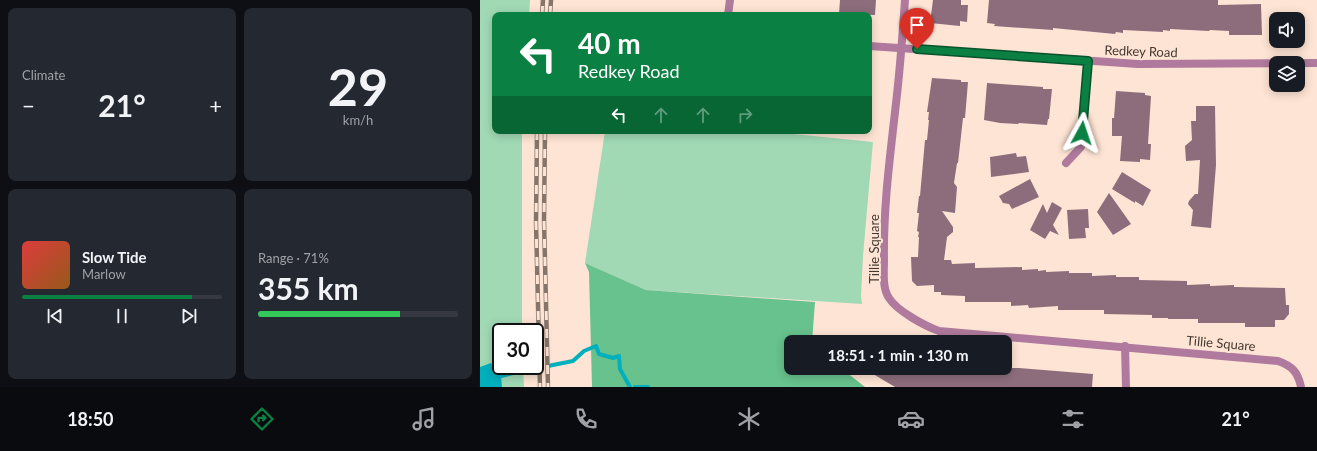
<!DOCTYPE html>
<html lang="en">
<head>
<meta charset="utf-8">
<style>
  :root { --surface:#171b24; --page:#242831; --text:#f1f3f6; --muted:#9ea1a6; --line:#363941; --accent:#0b8043 }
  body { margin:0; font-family:Lato,sans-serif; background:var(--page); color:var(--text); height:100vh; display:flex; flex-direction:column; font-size:15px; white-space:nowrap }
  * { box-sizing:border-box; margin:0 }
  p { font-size:13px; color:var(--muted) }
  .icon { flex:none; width:22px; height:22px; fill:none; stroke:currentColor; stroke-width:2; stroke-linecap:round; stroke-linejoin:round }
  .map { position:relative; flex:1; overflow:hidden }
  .panel { display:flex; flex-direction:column; gap:8px; padding:8px; background:#0d0f14; width:480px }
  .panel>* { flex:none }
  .hud { position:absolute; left:12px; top:12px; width:380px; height:122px; border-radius:8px; box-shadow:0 2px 10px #0003; background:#0b8043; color:#fff; overflow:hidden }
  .controls { position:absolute; left:789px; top:12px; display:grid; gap:8px }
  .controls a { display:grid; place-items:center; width:36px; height:36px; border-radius:8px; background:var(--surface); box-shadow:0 2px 10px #0003; font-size:20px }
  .speed { position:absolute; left:12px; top:323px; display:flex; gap:8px; font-size:20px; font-weight:700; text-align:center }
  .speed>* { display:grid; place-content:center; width:52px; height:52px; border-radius:50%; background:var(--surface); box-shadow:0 2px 10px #0003; line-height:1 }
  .speed .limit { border:2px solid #111; border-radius:6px; background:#fff; color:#111 }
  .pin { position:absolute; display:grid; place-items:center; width:34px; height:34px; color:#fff; margin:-41px -17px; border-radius:50% 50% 50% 0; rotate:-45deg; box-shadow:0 0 4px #0007 }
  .pin .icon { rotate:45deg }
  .me { position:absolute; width:44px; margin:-22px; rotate:5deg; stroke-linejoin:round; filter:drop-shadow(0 0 3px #0008) }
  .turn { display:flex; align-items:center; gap:14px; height:84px; padding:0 20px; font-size:18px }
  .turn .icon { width:52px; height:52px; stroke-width:2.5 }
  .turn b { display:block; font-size:28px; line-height:34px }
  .lanes { display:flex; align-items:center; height:38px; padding:0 20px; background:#0003; justify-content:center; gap:20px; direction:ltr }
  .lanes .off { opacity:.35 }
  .big { font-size:30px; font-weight:700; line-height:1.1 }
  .panel .tile { flex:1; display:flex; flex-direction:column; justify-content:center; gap:6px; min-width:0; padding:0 14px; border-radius:8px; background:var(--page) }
  .panel .dial { align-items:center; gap:0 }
  .dial b { font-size:52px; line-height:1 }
  .song { display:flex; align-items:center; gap:12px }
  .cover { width:48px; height:48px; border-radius:6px; background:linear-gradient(135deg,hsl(0 70% 55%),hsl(30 70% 35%)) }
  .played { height:4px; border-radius:2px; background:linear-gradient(90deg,var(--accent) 85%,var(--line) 85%) }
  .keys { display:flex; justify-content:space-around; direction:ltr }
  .heat { display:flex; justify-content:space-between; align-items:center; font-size:22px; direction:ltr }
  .charge { height:6px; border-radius:3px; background:linear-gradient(90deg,#34c759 71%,var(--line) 0) }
  .panel .tiles { flex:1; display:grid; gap:8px; grid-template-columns:repeat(2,1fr) }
  .trip { position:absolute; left:304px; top:335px; width:228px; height:40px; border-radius:8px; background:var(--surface); box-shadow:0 2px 10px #0003; font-weight:700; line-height:40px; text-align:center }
  .tab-bar { display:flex; height:64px; justify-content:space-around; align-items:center; background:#090b0e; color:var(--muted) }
  .tab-bar .icon { width:28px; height:28px }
  .tab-bar .active { color:var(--accent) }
  .tab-bar b { font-size:18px; color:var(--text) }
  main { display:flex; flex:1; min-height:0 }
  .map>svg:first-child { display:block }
</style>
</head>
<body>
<main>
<section class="panel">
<div class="tiles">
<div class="tile"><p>Climate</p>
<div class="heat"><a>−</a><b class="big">21°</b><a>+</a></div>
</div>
<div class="tile dial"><b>29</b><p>km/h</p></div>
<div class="tile">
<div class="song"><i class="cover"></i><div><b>Slow Tide</b><p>Marlow</p></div></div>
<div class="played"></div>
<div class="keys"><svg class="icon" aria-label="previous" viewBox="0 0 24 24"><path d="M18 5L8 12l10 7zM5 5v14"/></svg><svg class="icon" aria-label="pause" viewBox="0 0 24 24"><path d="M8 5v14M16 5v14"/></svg><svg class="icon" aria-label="next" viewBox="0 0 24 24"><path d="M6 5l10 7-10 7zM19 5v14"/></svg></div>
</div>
<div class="tile"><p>Range · 71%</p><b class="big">355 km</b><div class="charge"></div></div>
</div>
</section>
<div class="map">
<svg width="837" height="387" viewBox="0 0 837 387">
  <rect width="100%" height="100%" fill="#fee4d4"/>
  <g fill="#a1d9b5">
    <path d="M0 0H50L49 15H15V131H42V332H21V366H43L44 387H0Z"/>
    <path d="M125 131H284L393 142 383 256 381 297 382 304 166 290 105 263Z"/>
  </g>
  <path fill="#67c28d" d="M105 263 166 290 335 302 332 342H311V368H361L385 387H112L109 272Z"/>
  <path fill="#01b0bc" d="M11 363 21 376 22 387H0V367Z"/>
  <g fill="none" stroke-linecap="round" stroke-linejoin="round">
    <g stroke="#01b0bc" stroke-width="4">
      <path d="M68 366 93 361 104 351 116 346 119 354 133 358 139 356 140 369 150 387"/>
      <path d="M21 376 50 369"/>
      <path d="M155 387H168"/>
    </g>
  </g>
  <g fill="#8d6d7c">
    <path d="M360 0H396L395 15 359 14Z"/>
    <path d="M453 0H481V5H488L487 22 480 21V26L450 23Z"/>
    <path d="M509 0H738V5L781 4 782 35H749V31L730 30 729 31 690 29V31L683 30V32L643 30V33L636 32 635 34 573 28V30L514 26 515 24 507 23Z"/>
    <path d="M452 78 481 80V82H488L485 118H483L478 163H477L474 183 477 187 475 213 462 211 473 227V232L467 237 464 260H471L472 264 495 263V268L542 267V270L558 269V271L566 270V272L589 271V273H612V276L636 275V277H659V280L707 281V285L730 284V286L754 285V287L805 288 806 305H809V314L804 320H795V327H765V323H718V319H688V318H672V315L624 314V310H578V306L549 308 548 305 531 306V302H485V296L461 295V292H454V285L437 286 432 281 431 257H438L439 237H438L439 232 437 231 439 213H437L439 196H440L445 140H447L449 120H448L449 112H447Z"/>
    <path d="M507 83 563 87V89H572L569 119H568L567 125 539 123 538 124 520 123 504 120Z"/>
    <path d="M636 91 665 93V95L671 96 668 144H671L670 160 660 159V162L640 161 642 136H632V118H634Z"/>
    <path d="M716 106H735L736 165 731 228 711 226 713 210 708 204 709 201 715 194H718L720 160 706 161 705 146 712 140 711 121H716Z"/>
    <path d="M536 153 537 157 546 156 549 172 511 177 510 157Z"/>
    <path d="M642 172 671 190 663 206 655 201V203L632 189Z"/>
    <path d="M550 179 559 197 532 209 529 204 523 203 519 196Z"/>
    <path d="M629 193 651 224 633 235 617 212Z"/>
    <path d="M572 202 582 208 573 225 579 235 570 231 565 239 550 230 563 204 567 213Z"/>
    <path d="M608 209 609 228H605L606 238 589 239 587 210Z"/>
    <path d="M383 368H539L613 374 612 387H415Z"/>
  </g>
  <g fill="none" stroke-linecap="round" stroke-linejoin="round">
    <g stroke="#af7a9d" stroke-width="8">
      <path d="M425 0C423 28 421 56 418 85 412 143 403 201 404 260 404 271 402 288 409 298 417 311 445 326 459 331L798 361C812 366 818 372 821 387"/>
      <path d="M248 15 250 0"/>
      <path d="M389 46 658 64 837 63"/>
      <path d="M586 163 601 147 608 61"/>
      <path d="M645 346 646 387"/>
    </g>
    <g stroke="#86756a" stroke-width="4.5">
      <g id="rail">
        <path d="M62 15 63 0"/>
        <path d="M70 15 71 0"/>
        <path d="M57 131 56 222 60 387"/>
        <path d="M65 131 64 220 68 387"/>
      </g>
    </g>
    <use href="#rail" stroke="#fee4d4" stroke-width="3" stroke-dasharray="9" stroke-linecap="butt"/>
  </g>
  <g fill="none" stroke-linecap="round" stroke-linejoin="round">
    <g stroke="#07532c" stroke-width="10">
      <path id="route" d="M437 49 608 61 602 133"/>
    </g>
    <use href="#route" stroke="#0b8043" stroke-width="7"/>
  </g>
  <g text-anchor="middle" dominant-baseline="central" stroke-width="4" stroke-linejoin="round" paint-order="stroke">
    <g font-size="13" fill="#443830" stroke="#fee4d4">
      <text transform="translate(661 51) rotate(2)">Redkey Road</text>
      <text transform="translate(394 249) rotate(-90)">Tillie Square</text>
      <text transform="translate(741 343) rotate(5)">Tillie Square</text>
    </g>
  </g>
</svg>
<div class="controls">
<a><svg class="icon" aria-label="sound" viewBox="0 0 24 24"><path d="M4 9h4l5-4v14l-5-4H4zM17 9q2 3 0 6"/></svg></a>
<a><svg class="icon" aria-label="layers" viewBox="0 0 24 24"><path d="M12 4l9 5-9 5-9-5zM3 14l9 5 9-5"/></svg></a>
</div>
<div class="speed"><div class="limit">30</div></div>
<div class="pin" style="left:437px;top:49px;background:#d93025"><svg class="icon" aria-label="arrive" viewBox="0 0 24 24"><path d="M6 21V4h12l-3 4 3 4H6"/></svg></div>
<svg class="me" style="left:602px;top:133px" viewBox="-20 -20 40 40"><path d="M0-17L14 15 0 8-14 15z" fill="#0b8043" stroke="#fff" stroke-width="4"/></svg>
<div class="trip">18:51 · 1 min · 130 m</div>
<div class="hud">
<div class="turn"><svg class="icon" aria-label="left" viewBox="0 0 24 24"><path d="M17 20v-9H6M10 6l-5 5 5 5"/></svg><div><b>40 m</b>Redkey Road</div></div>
<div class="lanes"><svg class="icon" aria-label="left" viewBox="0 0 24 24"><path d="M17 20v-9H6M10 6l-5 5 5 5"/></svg><svg class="icon off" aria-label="ahead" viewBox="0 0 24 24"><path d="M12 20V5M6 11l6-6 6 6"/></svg><svg class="icon off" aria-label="ahead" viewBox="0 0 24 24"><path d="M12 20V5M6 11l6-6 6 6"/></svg><svg class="icon off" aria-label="right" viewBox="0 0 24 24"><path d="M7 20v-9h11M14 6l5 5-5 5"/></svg></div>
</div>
</div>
</main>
<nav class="tab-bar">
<b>18:50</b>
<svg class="icon active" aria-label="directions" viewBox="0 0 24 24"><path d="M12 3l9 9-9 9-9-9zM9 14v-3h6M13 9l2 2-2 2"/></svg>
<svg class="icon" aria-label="music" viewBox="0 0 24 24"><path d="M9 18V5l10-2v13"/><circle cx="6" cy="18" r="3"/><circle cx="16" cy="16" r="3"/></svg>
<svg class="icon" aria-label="phone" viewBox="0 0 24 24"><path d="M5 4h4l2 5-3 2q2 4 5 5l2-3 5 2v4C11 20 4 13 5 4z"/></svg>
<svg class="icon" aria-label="climate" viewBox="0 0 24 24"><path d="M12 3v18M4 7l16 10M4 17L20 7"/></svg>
<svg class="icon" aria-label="car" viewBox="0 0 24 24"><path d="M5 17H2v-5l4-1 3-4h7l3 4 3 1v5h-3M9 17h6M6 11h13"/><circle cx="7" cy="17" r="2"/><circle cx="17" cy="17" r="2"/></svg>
<svg class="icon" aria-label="filters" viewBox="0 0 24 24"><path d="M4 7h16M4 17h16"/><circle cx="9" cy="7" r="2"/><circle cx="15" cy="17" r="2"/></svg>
<b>21°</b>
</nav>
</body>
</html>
